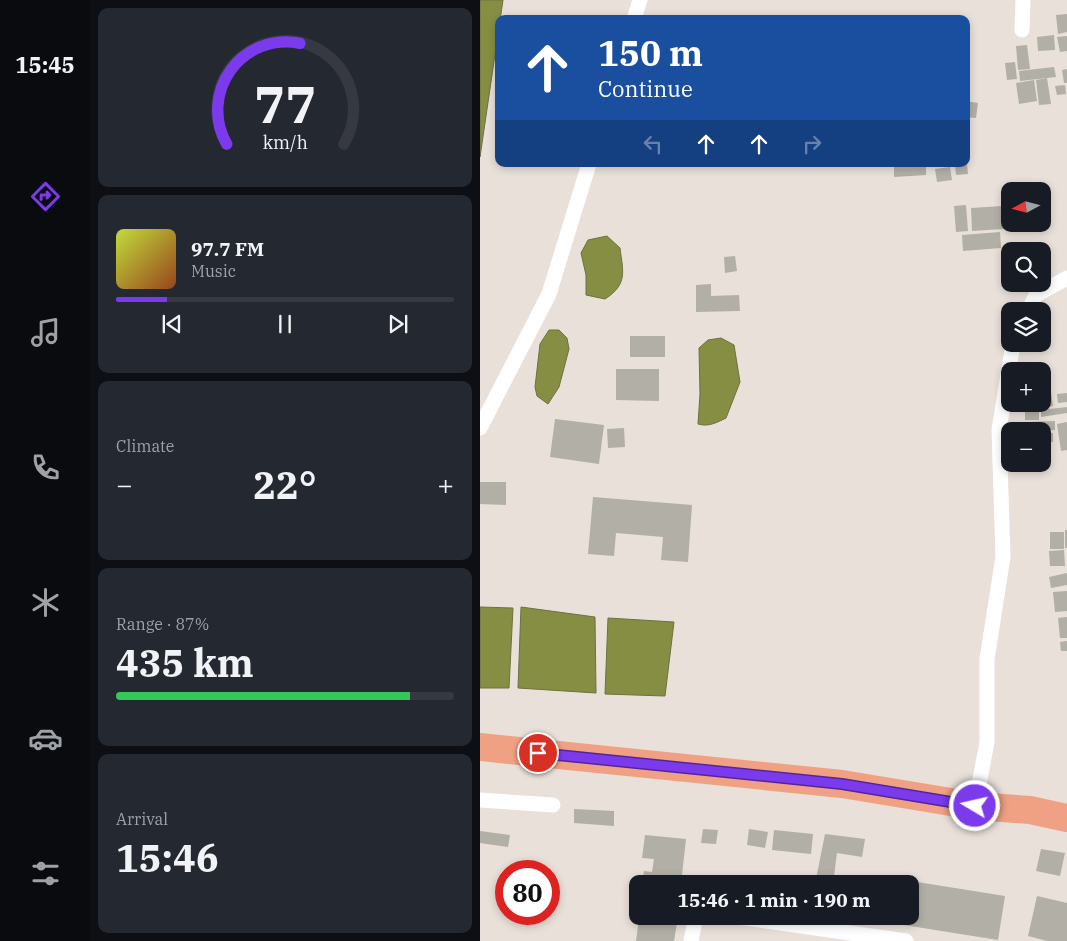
<!DOCTYPE html>
<html lang="en">
<head>
<meta charset="utf-8">
<style>
  :root { --surface:#171b24; --page:#242831; --text:#f1f3f6; --muted:#9ea1a6; --line:#363941; --accent:#7c3aed }
  body { margin:0; font-family:"IBM Plex Serif",serif; background:var(--page); color:var(--text); height:100vh; display:flex; flex-direction:column; font-size:19px; white-space:nowrap }
  * { box-sizing:border-box; margin:0 }
  p { font-size:16px; color:var(--muted) }
  .icon { flex:none; width:28px; height:28px; fill:none; stroke:currentColor; stroke-width:2; stroke-linecap:round; stroke-linejoin:round }
  .map { position:relative; flex:1; overflow:hidden }
  .sheet { display:flex; flex-direction:column; gap:8px; padding:8px; background:#0d0f14; width:390px }
  .sheet>* { flex:none }
  .top-card { position:absolute; left:15px; top:15px; width:475px; height:152px; border-radius:10px; box-shadow:0 2px 8px #0003; background:#1a4fa0; color:#fff; overflow:hidden }
  .needle { width:32px; rotate:263deg }
  .controls { position:absolute; left:521px; top:182px; display:grid; gap:10px }
  .controls a { display:grid; place-items:center; width:50px; height:50px; border-radius:10px; background:var(--surface); box-shadow:0 2px 8px #0003; font-size:25px }
  .speed { position:absolute; left:15px; top:860px; display:flex; gap:10px; font-size:25px; font-weight:700; text-align:center }
  .speed>* { display:grid; place-content:center; width:65px; height:65px; border-radius:50%; background:var(--surface); box-shadow:0 2px 8px #0003; line-height:1 }
  .speed .limit { border:8px solid #d22; background:#fff; color:#111 }
  .pin { position:absolute; display:grid; place-items:center; width:42px; height:42px; color:#fff; margin:-21px; border:2px solid #fff; border-radius:50%; box-shadow:0 1px 5px #0007 }
  .me { position:absolute; width:55px; margin:-28px; rotate:279deg; stroke-linejoin:round; filter:drop-shadow(0 0 4px #0008) }
  .turn { display:flex; align-items:center; gap:18px; height:105px; padding:0 20px; font-size:22px }
  .turn .icon { width:65px; height:65px; stroke-width:2.5 }
  .turn b { display:block; font-size:35px; line-height:42px }
  .lanes { display:flex; align-items:center; height:48px; padding:0 20px; background:#0003; justify-content:center; gap:25px; direction:ltr }
  .lanes .off { opacity:.35 }
  .big { font-size:38px; font-weight:700; line-height:1.1 }
  .sheet .tile { flex:1; display:flex; flex-direction:column; justify-content:center; gap:8px; min-width:0; padding:0 18px; border-radius:10px; background:var(--page) }
  .sheet .dial { align-items:center; gap:0 }
  .dial svg { height:130px; overflow:visible; fill:none; stroke:var(--line); stroke-width:7; stroke-linecap:round; text-anchor:middle }
  .dial text { fill:var(--text); stroke:none }
  .song { display:flex; align-items:center; gap:15px }
  .cover { width:60px; height:60px; border-radius:8px; background:linear-gradient(135deg,hsl(70 70% 55%),hsl(20 70% 35%)) }
  .played { height:5px; border-radius:2px; background:linear-gradient(90deg,var(--accent) 15%,var(--line) 15%) }
  .keys { display:flex; justify-content:space-around; direction:ltr }
  .heat { display:flex; justify-content:space-between; align-items:center; font-size:28px; direction:ltr }
  .charge { height:8px; border-radius:4px; background:linear-gradient(90deg,#34c759 87%,var(--line) 0) }
  .trip { position:absolute; left:149px; top:875px; width:290px; height:50px; border-radius:10px; background:var(--surface); box-shadow:0 2px 8px #0003; font-weight:700; line-height:50px; text-align:center }
  main { display:flex; flex:1; min-height:0 }
  .menu { display:flex; flex-direction:column; width:90px; justify-content:space-around; align-items:center; background:#090b0e; color:var(--muted) }
  .menu .icon { width:35px; height:35px }
  .menu .selected { color:var(--accent) }
  .menu b { font-size:22px; color:var(--text) }
  .map>svg:first-child { display:block }
</style>
</head>
<body>
<main>
<nav class="menu">
<b>15:45</b>
<svg class="icon selected" aria-label="directions" viewBox="0 0 24 24"><path d="M12 3l9 9-9 9-9-9zM9 14v-3h6M13 9l2 2-2 2"/></svg>
<svg class="icon" aria-label="music" viewBox="0 0 24 24"><path d="M9 18V5l10-2v13"/><circle cx="6" cy="18" r="3"/><circle cx="16" cy="16" r="3"/></svg>
<svg class="icon" aria-label="phone" viewBox="0 0 24 24"><path d="M5 4h4l2 5-3 2q2 4 5 5l2-3 5 2v4C11 20 4 13 5 4z"/></svg>
<svg class="icon" aria-label="climate" viewBox="0 0 24 24"><path d="M12 3v18M4 7l16 10M4 17L20 7"/></svg>
<svg class="icon" aria-label="car" viewBox="0 0 24 24"><path d="M5 17H2v-5l4-1 3-4h7l3 4 3 1v5h-3M9 17h6M6 11h13"/><circle cx="7" cy="17" r="2"/><circle cx="17" cy="17" r="2"/></svg>
<svg class="icon" aria-label="filters" viewBox="0 0 24 24"><path d="M4 7h16M4 17h16"/><circle cx="9" cy="7" r="2"/><circle cx="15" cy="17" r="2"/></svg>
</nav>
<section class="sheet">
<div class="tile dial"><svg viewBox="0 0 100 80">
<path d="M14 69A42 42 0 1 1 86 69"/>
<path d="M14 69A42 42 0 0 1 59 7" stroke="#7c3aed"/>
<text x="50" y="56" font-size="32" font-weight="700">77</text>
<text x="50" y="72" font-size="11">km/h</text>
</svg></div>
<div class="tile">
<div class="song"><i class="cover"></i><div><b>97.7 FM</b><p>Music</p></div></div>
<div class="played"></div>
<div class="keys"><svg class="icon" aria-label="previous" viewBox="0 0 24 24"><path d="M18 5L8 12l10 7zM5 5v14"/></svg><svg class="icon" aria-label="pause" viewBox="0 0 24 24"><path d="M8 5v14M16 5v14"/></svg><svg class="icon" aria-label="next" viewBox="0 0 24 24"><path d="M6 5l10 7-10 7zM19 5v14"/></svg></div>
</div>
<div class="tile"><p>Climate</p>
<div class="heat"><a>−</a><b class="big">22°</b><a>+</a></div>
</div>
<div class="tile"><p>Range · 87%</p><b class="big">435 km</b><div class="charge"></div></div>
<div class="tile"><p>Arrival</p><b class="big">15:46</b></div>
</section>
<div class="map">
<svg width="587" height="941" viewBox="0 0 587 941">
  <rect width="100%" height="100%" fill="#e8e0d9"/>
  <g fill="#868e44" stroke="#6d723d">
    <path d="M0 0H23L0 157Z"/>
    <path d="M127 236 140 248C143 272 148 284 125 299L106 295V275L101 253 108 240Z"/>
    <path d="M69 330H79L87 338 89 349 79 387 68 404 57 396 55 387 60 344Z"/>
    <path d="M241 338 254 345 260 382 246 418C236 423 228 427 218 424L220 394 219 348 228 340Z"/>
    <path d="M0 607 33 608 29 688H0Z"/>
    <path d="M41 607 115 617 116 693 38 688Z"/>
    <path d="M128 618 194 622 185 696 125 694Z"/>
  </g>
  <g fill="#b2afa6">
    <path d="M587 14V32L578 34 576 15Z"/>
    <path d="M574 35 575 50 558 51 557 37Z"/>
    <path d="M587 36V51L580 52 577 37Z"/>
    <path d="M547 45 550 69 538 70 536 46Z"/>
    <path d="M535 62 537 79 527 80 525 63Z"/>
    <path d="M574 67 576 77 540 81 539 71Z"/>
    <path d="M587 69V83H584L582 70Z"/>
    <path d="M567 78 571 104 559 105 556 80Z"/>
    <path d="M554 80 557 101 539 104 536 83Z"/>
    <path d="M585 85 586 94 577 95 575 86Z"/>
    <path d="M486 101 498 103 496 118 486 117Z"/>
    <path d="M486 130 490 160H486Z"/>
    <path d="M414 164H446V175L414 177Z"/>
    <path d="M487 164 488 174 476 175 475 165Z"/>
    <path d="M470 167 472 180 457 182 455 169Z"/>
    <path d="M486 205 488 231 476 232 474 206Z"/>
    <path d="M522 206 524 229 492 231 491 208Z"/>
    <path d="M520 232 521 248 483 251 482 235Z"/>
    <path d="M255 256 257 271 245 273 244 257Z"/>
    <path d="M231 284V296L259 295 260 311 216 312V285Z"/>
    <rect x="150" y="336" width="35" height="21"/>
    <path d="M136 369H179V401L136 400Z"/>
    <path d="M571 392 573 406 552 409 551 404H562V393Z"/>
    <path d="M587 393V402L578 403 577 394Z"/>
    <path d="M587 407V413L561 417V410Z"/>
    <path d="M559 411V420H545V412Z"/>
    <path d="M75 419 124 425 119 464 70 457Z"/>
    <path d="M575 421V430L546 431V422Z"/>
    <path d="M587 422V450L581 451 577 424Z"/>
    <path d="M144 428 145 447 128 448 127 429Z"/>
    <path d="M573 433V442H562V434Z"/>
    <path d="M0 482H26V505L0 504Z"/>
    <path d="M113 497 212 505 208 562 181 560 183 537 136 533 134 556 108 554Z"/>
    <rect x="585" y="530" width="2" height="18"/>
    <rect x="570" y="532" width="14" height="17"/>
    <path d="M584 550 585 566H570L569 551Z"/>
    <path d="M587 573V585L571 588 569 577Z"/>
    <path d="M587 591V611L575 612 573 592Z"/>
    <path d="M587 617V638H580L578 618Z"/>
    <path d="M587 641V651H581L580 642Z"/>
    <path d="M94 809 134 811V826L94 823Z"/>
    <path d="M223 829 238 830 236 844 221 843Z"/>
    <path d="M269 829 288 832 285 848 267 845Z"/>
    <path d="M294 830 333 834 331 854 292 850Z"/>
    <path d="M0 831 30 835 28 847 0 843Z"/>
    <path d="M345 834 385 839 382 857 357 853 354 876 379 880 378 884H339V879H336Z"/>
    <path d="M165 835 206 839 201 884H162L164 871 172 872 174 859 162 858Z"/>
    <path d="M561 849 585 853 580 876 556 871Z"/>
    <path d="M431 881 525 896 518 940 424 925 426 916H430Z"/>
    <path d="M557 896 587 903V941H567L548 936Z"/>
    <path d="M159 918 197 923 194 941H156Z"/>
  </g>
  <g fill="none" stroke-linecap="round" stroke-linejoin="round">
    <g stroke="#fff" stroke-width="15">
      <path d="M154 19 160 0"/>
      <path d="M542 30 543 0"/>
      <path d="M548 311 556 295 587 278"/>
      <path d="M0 428 69 294 109 164"/>
      <path d="M0 800 73 805"/>
      <path d="M495 806 507 742V659L523 557 519 430 533 344"/>
      <path d="M251 916 426 941"/>
      <path d="M211 941 216 916"/>
    </g>
    <path stroke="#f0a183" stroke-width="28" d="M0 747 362 784 495 806 550 810 587 818"/>
  </g>
  <g fill="none" stroke-linecap="round" stroke-linejoin="round">
    <g stroke="#51269a" stroke-width="12">
      <path id="route" d="M58 753 362 784 495 806"/>
    </g>
    <use href="#route" stroke="#7c3aed" stroke-width="9"/>
  </g>
</svg>
<div class="controls">
<a><svg class="needle" viewBox="-14 -14 28 28"><path d="M0-13l5 13h-10z" fill="#e53935"/><path d="M0 13l5-13h-10z" fill="#9ea1a6"/></svg></a>
<a><svg class="icon" aria-label="search" viewBox="0 0 24 24"><circle cx="10" cy="10" r="6"/><path d="M15 15l6 6"/></svg></a>
<a><svg class="icon" aria-label="layers" viewBox="0 0 24 24"><path d="M12 4l9 5-9 5-9-5zM3 14l9 5 9-5"/></svg></a>
<a>+</a>
<a>−</a>
</div>
<div class="speed"><div class="limit">80</div></div>
<div class="pin" style="left:58px;top:753px;background:#d93025"><svg class="icon" aria-label="arrive" viewBox="0 0 24 24"><path d="M6 21V4h12l-3 4 3 4H6"/></svg></div>
<svg class="me" style="left:495px;top:806px" viewBox="-20 -20 40 40"><circle r="17" fill="#7c3aed" stroke="#fff" stroke-width="3"/><path d="M0-11L8 9 0 5-8 9z" fill="#fff"/></svg>
<div class="trip">15:46 · 1 min · 190 m</div>
<div class="top-card">
<div class="turn"><svg class="icon" aria-label="ahead" viewBox="0 0 24 24"><path d="M12 20V5M6 11l6-6 6 6"/></svg><div><b>150 m</b>Continue</div></div>
<div class="lanes"><svg class="icon off" aria-label="left" viewBox="0 0 24 24"><path d="M17 20v-9H6M10 6l-5 5 5 5"/></svg><svg class="icon" aria-label="ahead" viewBox="0 0 24 24"><path d="M12 20V5M6 11l6-6 6 6"/></svg><svg class="icon" aria-label="ahead" viewBox="0 0 24 24"><path d="M12 20V5M6 11l6-6 6 6"/></svg><svg class="icon off" aria-label="right" viewBox="0 0 24 24"><path d="M7 20v-9h11M14 6l5 5-5 5"/></svg></div>
</div>
</div>
</main>
</body>
</html>
